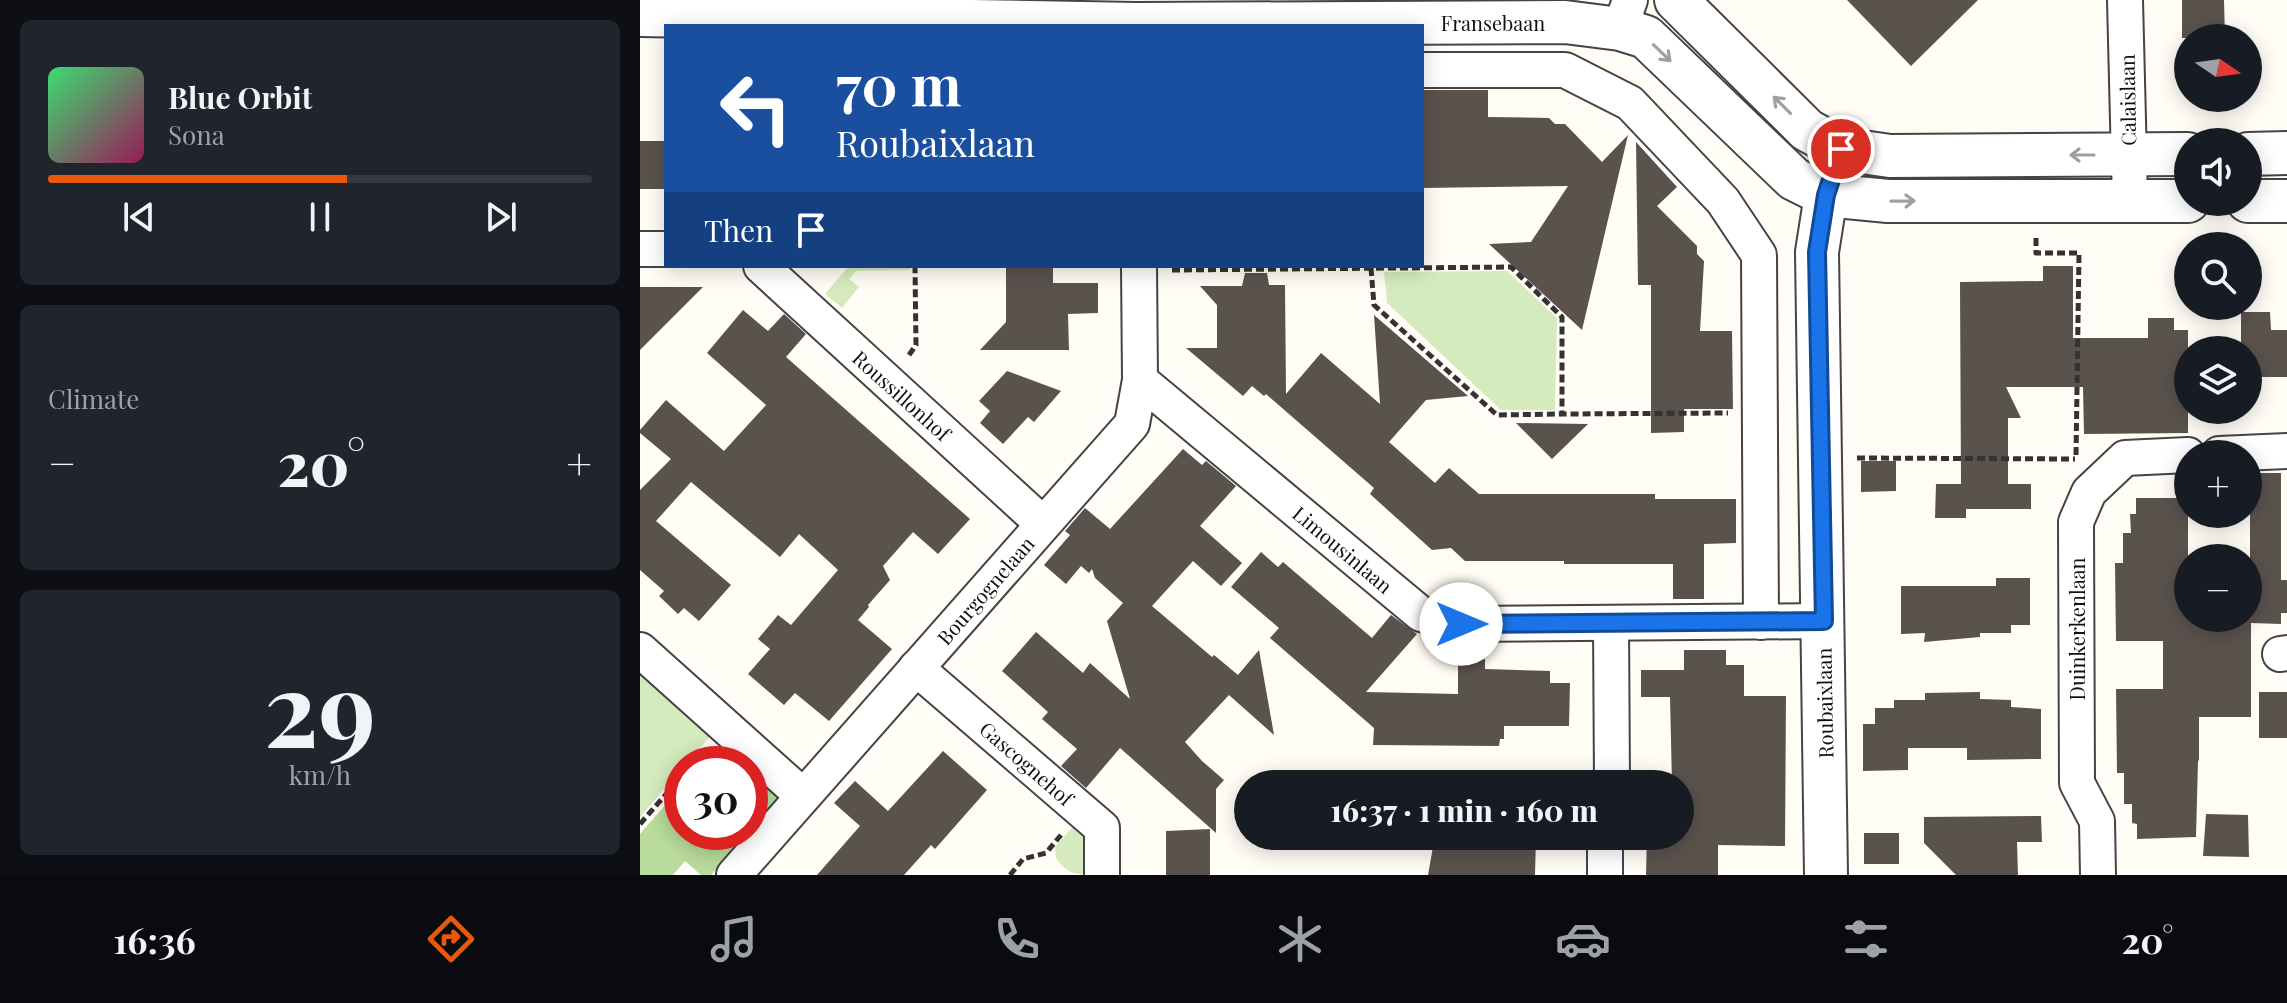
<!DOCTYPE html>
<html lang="en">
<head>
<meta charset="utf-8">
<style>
  :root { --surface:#171b24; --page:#20242c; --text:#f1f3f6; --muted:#9ea1a6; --line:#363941; --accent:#ea580c }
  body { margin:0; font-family:"Playfair Display",serif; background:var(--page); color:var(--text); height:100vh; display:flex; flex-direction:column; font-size:30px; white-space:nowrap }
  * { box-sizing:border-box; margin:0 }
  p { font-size:26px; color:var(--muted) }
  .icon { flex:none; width:44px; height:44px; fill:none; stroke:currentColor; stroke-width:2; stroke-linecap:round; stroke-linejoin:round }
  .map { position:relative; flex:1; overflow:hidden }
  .panel { display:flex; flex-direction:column; gap:20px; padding:20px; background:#0d0f14; width:640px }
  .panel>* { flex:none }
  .hud { position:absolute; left:24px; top:24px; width:760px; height:244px; border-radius:0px; box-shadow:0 4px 20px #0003; background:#1a4fa0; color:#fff; overflow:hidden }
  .needle { width:52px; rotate:103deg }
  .fabs { position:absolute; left:1534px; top:24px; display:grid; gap:16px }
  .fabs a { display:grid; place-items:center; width:88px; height:88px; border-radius:50%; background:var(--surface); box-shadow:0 4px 20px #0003; font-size:40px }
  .speed { position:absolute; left:24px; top:746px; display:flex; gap:16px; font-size:40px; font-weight:700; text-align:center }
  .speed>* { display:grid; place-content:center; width:104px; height:104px; border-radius:50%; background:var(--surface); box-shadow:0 4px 20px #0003; line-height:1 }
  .speed .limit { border:12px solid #d22; background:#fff; color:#111 }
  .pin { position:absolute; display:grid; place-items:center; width:68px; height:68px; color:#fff; margin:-34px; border:4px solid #fff; border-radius:50%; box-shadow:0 2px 8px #0007 }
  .me { position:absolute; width:88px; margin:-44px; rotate:90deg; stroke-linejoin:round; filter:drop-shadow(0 0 6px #0008) }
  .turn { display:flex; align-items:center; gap:28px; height:168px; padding:0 40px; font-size:36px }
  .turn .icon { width:104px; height:104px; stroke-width:2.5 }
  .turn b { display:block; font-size:56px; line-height:68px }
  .then { display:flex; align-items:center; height:76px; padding:0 40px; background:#0003; gap:16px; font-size:30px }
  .big { font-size:60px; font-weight:800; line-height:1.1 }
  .panel .card { flex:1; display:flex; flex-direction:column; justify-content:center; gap:12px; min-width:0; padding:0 28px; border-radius:12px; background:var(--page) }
  .panel .dial { align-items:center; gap:0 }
  .dial b { font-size:104px; line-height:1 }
  .song { display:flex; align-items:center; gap:24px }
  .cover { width:96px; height:96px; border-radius:12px; background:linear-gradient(135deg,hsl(140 70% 55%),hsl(330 70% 35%)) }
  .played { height:8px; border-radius:4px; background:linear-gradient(90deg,var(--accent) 55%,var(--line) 55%) }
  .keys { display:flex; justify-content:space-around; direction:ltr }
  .heat { display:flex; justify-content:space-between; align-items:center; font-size:44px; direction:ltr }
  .trip { position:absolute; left:594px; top:770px; width:460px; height:80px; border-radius:40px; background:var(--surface); box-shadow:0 4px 20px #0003; font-weight:800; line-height:80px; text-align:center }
  .dock { display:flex; height:128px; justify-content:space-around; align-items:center; background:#090b0e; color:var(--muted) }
  .dock .icon { width:56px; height:56px }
  .dock .current { color:var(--accent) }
  .dock b { font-size:36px; color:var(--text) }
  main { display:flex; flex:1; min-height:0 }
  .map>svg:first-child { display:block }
</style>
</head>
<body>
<main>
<section class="panel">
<div class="card">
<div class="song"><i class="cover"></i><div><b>Blue Orbit</b><p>Sona</p></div></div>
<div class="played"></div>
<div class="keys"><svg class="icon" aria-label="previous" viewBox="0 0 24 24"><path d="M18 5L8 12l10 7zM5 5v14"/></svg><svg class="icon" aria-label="pause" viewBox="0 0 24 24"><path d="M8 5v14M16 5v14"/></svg><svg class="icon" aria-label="next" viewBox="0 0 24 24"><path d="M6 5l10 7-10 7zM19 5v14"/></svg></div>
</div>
<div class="card"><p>Climate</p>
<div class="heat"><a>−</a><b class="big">20°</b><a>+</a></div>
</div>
<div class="card dial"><b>29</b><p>km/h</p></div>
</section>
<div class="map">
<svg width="1647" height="875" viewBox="0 0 1647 875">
  <rect width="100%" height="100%" fill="#fffdf5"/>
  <g fill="#d5ebbd">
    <path d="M209 266H269L270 270 216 271 209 279 219 287 202 308 185 294Z"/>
    <path d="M867 271 917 318 915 410H861L747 303 744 272Z"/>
    <path d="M0 672 71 735 46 764H42V769L0 817Z"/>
    <path d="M436 823 454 837 453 875C436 875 426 873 416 858L415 847Z"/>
  </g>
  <g fill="#b9dc9c">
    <path d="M110 766 140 797 110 830Z"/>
    <path d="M42 786V832H109L71 875H61L45 861 33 875H0V834Z"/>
  </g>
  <g fill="#5a524d">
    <path d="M1207 0H1338L1271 66Z"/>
    <path d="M1542 0H1584L1585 38H1542Z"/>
    <path d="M782 90H848V117L909 118 915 124H925L962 162 988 135 942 330 849 244 891 242 928 186 782 188Z"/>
    <rect x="0" y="141" width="26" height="48"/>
    <path d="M996 142 1037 187 1017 206 1057 246V254L1064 261 1060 331H1092L1093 409H1044V432L1011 433V285H998Z"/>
    <path d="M366 266H413V283H458V313L428 314 429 350H340L366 322Z"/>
    <path d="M1403 266H1433V338H1508V318H1534V330H1548V433L1444 434 1443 387H1366L1381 418H1368V484H1391V509H1326V518H1295L1296 484H1321L1320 282 1403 281Z"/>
    <path d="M605 273H627L629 285H645L646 394 681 353 740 404 734 315 828 396 786 400 749 442 795 483 809 468 839 494H1015V499H1096V543L1064 544V599H1033V564H924V561H825L811 548 792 550 730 494 734 488 626 394 624 396 612 386 603 396 546 348H577V305L560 286H602Z"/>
    <path d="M0 287H63L0 350Z"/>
    <path d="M103 310 128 331 144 314 166 334 146 357 330 519 298 554 273 532 243 566 250 580 228 605 229 607 218 620 252 649 189 721 155 693 144 705 108 674 130 649 118 639 138 615 151 625 198 570 159 534 140 557 51 482 16 521 91 585 59 621 44 608 38 614 19 596 24 591 0 570V490L31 459 0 433V430L26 400 84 451 126 405 67 353Z"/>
    <path d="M1601 312H1630L1631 330H1647V377H1608V350H1601Z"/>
    <path d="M367 371 421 391 394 422 388 417 363 444 340 423 350 411 339 401Z"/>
    <path d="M876 423 948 424 912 459Z"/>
    <path d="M543 449 562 465 566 461 596 486 560 526 602 563 581 586 553 561 512 606 572 657 574 655 598 675 619 650 634 735 589 695 545 742 562 761 584 780 576 789V833L480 748 446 788 421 766 437 749 402 719 408 712 362 671 396 632 443 673 450 663 490 699 467 621 483 603 455 578 452 569 449 573 441 566 426 584 404 565 430 535 425 531 445 508 470 529Z"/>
    <path d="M1221 461H1256V491L1221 492Z"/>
    <path d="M1610 473H1641V580H1647V613H1641V624L1611 623V717H1559V760L1558 761 1556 837 1497 839V824L1492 823V804H1484V773H1477L1476 689H1523V641H1476L1475 563H1483V533H1491L1490 514H1496V498H1548V618H1610Z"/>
    <path d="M621 552 638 567 643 562 732 638 751 615 777 634 726 692 818 694V652H845V669L910 671V683H930L929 726H864V739H860L859 746 733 745 734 728 630 638 639 628 591 587Z"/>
    <path d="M1356 578H1390V625H1371V633H1340V637L1284 642 1285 633 1261 634V586H1356Z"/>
    <path d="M1044 650H1086V665H1104V696H1146L1145 846 1078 845V875H1006L1007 836H1040V784H1032L1030 697H1001V670H1044Z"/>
    <path d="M1340 692V699L1371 700V707L1401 709V759L1327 760V748H1268V770L1223 771V724H1235V708H1254V700H1285V693Z"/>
    <rect x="1619" y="692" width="28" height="46"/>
    <path d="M303 751 347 790 295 849 291 845 264 875H177L220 826 194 803 215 781 248 811Z"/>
    <path d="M1566 814 1608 815 1609 857 1563 856Z"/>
    <path d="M1401 816 1402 842H1377L1378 875H1316L1284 843V817Z"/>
    <path d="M570 829V875H526V831Z"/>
    <rect x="1224" y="833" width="35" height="31"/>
    <path d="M802 836H896L895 875H788L794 841H802Z"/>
  </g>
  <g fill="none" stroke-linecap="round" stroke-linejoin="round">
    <g stroke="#444" stroke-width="38">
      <g id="minor">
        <path d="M1485 0 1490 201"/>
        <path d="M980 29 990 0"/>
        <path d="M782 70H925L990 103 1083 201 1119 255 1121 622"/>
        <path d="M0 249H26"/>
        <path d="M121 266 403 524"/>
        <path d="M500 380 781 614 821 624 1184 621"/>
        <path d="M1579 454 1647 451"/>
        <path d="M971 623 972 784"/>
        <path d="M0 650 163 796"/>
        <path d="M1640 654 1647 653"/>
        <path d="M276 668 462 828V875"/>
        <path d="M965 836V875"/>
        <path d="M94 875 492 424 500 380 499 266"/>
        <path d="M1458 875 1457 821 1437 783 1436 522 1449 492 1485 458 1548 455"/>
      </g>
    </g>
    <g stroke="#444" stroke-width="46">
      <g id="tertiary">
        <path d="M1036 0 1167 130 1201 149 1250 156 1548 154"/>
        <path d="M0 15 496 24 925 22 980 29 1006 37 1154 179 1186 195 1248 201H1548"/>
        <path d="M1608 154 1647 153"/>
        <path d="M1608 201H1647"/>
        <path d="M1186 875 1177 252 1186 195 1201 149"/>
      </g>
    </g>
    <g stroke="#333" stroke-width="5" stroke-dasharray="8 4" stroke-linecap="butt">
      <path d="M1396 238V253H1439L1436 457"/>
      <path d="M731 268 734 305 857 415 922 414"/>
      <path d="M532 270 871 267 922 317V414L1088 413"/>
      <path d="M269 355 276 345 275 266"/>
      <path d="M1217 458 1435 459"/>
      <path d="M53 764 65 750"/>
      <path d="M0 824 42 776"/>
      <path d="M370 875 383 859 406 853 421 835"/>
    </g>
    <use href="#minor" stroke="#fff" stroke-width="34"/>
    <use href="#tertiary" stroke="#fff" stroke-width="42"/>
  </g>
  <defs><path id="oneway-shaft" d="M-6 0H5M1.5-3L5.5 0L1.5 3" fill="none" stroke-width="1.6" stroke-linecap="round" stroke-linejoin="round" transform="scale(2)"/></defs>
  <g stroke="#a0a0a0">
    <use href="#oneway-shaft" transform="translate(1022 53) rotate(44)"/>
    <use href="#oneway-shaft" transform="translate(1142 105) rotate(-135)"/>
    <use href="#oneway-shaft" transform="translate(1442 155) rotate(180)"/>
    <use href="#oneway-shaft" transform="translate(1263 201) rotate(-1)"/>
  </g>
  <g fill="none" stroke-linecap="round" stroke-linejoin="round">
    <g stroke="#114b97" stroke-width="20">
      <path id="route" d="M821 624 1184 621 1177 252 1186 195 1201 149"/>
    </g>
    <use href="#route" stroke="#1a73e8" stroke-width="14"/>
  </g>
  <g text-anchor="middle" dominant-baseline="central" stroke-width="8" stroke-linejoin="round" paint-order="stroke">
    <g font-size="20" fill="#111" stroke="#fff">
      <text x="853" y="22">Fransebaan</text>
      <text transform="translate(1487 100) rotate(-91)">Calaislaan</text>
      <text transform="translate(262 395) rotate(42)">Roussillonhof</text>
      <text transform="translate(703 549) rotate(40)">Limousinlaan</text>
      <text transform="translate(345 590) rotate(-49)">Bourgognelaan</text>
      <text transform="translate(1436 629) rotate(-90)">Duinkerkenlaan</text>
      <text transform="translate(1184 703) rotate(-91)">Roubaixlaan</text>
      <text transform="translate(387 763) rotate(41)">Gascognehof</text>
    </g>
  </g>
</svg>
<div class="fabs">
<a><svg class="needle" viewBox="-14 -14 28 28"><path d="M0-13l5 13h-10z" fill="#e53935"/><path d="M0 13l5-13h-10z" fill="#9ea1a6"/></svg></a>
<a><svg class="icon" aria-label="sound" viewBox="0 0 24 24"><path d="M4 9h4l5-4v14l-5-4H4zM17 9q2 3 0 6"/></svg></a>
<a><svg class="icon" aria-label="search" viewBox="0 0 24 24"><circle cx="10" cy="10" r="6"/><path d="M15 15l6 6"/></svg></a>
<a><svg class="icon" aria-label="layers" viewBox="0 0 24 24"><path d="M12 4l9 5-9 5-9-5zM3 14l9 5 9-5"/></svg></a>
<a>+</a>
<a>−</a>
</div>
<div class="speed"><div class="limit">30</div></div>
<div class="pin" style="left:1201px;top:149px;background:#d93025"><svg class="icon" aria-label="arrive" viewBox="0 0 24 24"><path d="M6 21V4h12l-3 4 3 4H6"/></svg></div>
<svg class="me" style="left:821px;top:624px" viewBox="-20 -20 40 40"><circle r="19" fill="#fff"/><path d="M0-13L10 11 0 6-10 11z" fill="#1a73e8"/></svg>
<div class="trip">16:37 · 1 min · 160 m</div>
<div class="hud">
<div class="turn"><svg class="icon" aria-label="left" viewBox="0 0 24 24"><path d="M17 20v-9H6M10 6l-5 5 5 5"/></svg><div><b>70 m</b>Roubaixlaan</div></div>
<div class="then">Then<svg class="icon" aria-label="arrive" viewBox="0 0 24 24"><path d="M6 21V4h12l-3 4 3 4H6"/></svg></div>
</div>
</div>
</main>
<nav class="dock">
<b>16:36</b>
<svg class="icon current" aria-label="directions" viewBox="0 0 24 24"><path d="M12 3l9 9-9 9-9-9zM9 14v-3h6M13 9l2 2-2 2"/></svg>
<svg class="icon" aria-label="music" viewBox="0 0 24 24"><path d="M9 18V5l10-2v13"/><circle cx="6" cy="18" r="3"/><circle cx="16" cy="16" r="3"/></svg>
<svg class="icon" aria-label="phone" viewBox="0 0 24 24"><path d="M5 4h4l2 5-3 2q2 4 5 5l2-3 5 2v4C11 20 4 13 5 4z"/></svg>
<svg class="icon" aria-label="climate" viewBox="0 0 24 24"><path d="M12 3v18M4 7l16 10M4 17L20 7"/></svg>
<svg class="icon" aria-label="car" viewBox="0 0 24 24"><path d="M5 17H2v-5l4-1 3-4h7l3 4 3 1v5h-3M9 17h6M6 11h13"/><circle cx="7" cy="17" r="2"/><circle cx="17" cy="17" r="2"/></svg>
<svg class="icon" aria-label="filters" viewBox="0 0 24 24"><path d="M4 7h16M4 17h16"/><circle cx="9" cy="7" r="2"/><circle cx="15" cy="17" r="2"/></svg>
<b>20°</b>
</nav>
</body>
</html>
